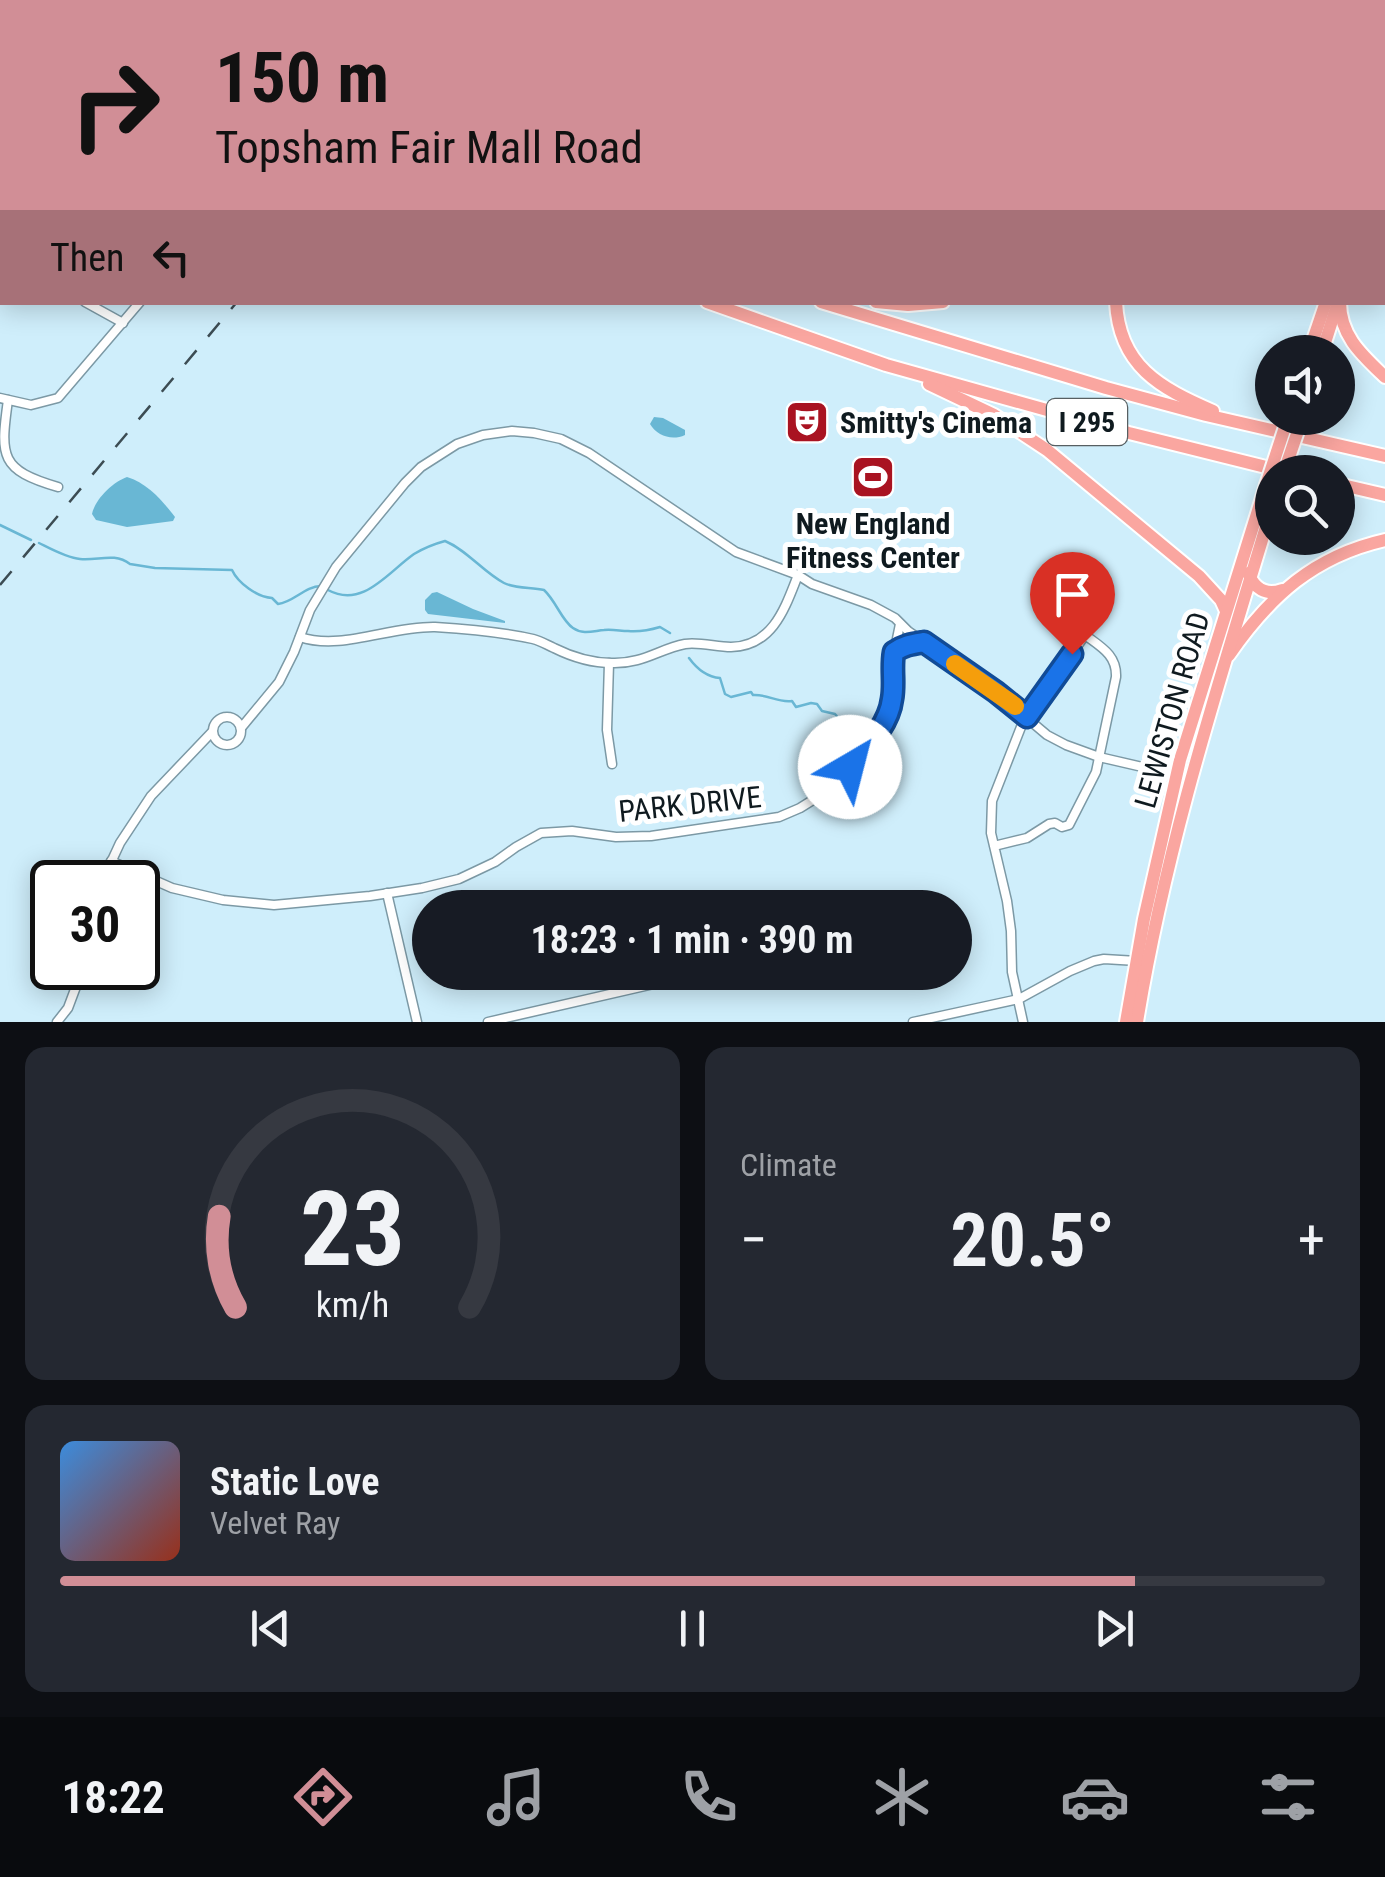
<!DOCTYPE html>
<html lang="en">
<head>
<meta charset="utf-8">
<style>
  :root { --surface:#171b24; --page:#242831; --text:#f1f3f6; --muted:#9ea1a6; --line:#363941; --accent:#d18e96 }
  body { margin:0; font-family:"Roboto Condensed",sans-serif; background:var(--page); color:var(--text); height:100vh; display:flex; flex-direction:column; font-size:38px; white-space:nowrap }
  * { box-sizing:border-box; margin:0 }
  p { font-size:32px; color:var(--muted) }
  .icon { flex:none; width:55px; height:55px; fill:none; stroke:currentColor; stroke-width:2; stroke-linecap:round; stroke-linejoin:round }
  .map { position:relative; height:1022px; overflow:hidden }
  .drawer { display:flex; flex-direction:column; gap:25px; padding:25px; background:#0d0f14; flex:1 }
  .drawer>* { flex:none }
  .hud { position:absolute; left:0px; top:0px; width:1385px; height:305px; box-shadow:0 5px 25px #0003; background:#d18e96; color:#111; overflow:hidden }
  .tools { position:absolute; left:1255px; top:335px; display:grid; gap:20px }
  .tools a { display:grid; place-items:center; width:100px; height:100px; border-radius:50%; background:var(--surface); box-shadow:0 5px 25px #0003; font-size:50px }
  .speed { position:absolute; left:30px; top:860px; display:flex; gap:20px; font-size:50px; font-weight:700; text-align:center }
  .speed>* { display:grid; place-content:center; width:130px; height:130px; border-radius:50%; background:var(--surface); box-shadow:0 5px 25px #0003; line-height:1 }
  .speed .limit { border:5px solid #111; border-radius:15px; background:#fff; color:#111 }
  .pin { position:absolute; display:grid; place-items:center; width:85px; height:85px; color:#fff; margin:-102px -42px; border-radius:50% 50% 50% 0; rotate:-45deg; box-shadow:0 0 10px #0007 }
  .pin .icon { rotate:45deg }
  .me { position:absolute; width:110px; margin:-55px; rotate:37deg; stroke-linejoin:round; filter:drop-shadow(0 0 8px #0008) }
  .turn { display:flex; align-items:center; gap:35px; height:210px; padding:0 50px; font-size:45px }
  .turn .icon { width:130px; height:130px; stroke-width:2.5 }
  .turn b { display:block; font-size:70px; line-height:85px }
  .then { display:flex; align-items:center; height:95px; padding:0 50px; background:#0003; gap:20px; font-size:38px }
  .big { font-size:75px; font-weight:700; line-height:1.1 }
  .drawer .widget { flex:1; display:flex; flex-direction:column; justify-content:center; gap:15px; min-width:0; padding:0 35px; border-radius:20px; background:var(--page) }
  .drawer .dial { align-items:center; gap:0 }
  .dial svg { height:260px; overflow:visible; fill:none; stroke:var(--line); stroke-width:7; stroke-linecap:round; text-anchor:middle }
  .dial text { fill:var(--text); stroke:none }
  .song { display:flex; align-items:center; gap:30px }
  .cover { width:120px; height:120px; border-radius:15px; background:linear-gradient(135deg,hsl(210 70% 55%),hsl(10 70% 35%)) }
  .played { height:10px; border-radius:5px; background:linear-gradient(90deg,var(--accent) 85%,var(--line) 85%) }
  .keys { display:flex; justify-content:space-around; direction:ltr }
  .heat { display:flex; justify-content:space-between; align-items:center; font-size:55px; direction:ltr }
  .drawer .tiles { flex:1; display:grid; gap:25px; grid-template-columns:1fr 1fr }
  .widget:last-child { grid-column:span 2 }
  .trip { position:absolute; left:412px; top:890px; width:560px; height:100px; border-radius:50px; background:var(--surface); box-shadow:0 5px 25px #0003; font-weight:700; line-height:100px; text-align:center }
  .tabs { display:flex; height:160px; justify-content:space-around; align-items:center; background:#090b0e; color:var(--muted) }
  .tabs .icon { width:70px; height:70px }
  .tabs .current { color:var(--accent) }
  .tabs b { font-size:45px; color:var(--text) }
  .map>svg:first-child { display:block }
</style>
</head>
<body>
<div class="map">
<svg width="1385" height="1022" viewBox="0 0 1385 1022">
  <rect width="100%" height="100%" fill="#cfeefb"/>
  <g fill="#69b7d4">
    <path d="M654 417 663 418 685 430V435C672 441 657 436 650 424Z"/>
    <path d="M127 477C147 483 162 500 175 517L173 521 127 527 96 520 92 514C95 499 113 482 127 477Z"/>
    <path d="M437 592 473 609 505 621V623L428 614 425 610V600L432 593Z"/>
  </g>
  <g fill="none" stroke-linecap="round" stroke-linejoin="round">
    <g stroke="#69b7d4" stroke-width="2.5">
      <path d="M0 525 31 540"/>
      <path d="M39 543C51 549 67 558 80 559 98 561 114 552 130 564L155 568 232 570C238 583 257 597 272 598L278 604C294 602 305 586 321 586"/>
      <path d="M328 590C363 609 388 572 414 554 424 548 434 544 445 541 467 550 483 572 504 583 515 589 532 587 544 590 556 601 562 621 573 628 583 635 593 631 604 630 612 629 621 631 628 631 639 632 650 630 660 627L670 633"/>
      <path d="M689 658C697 669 707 677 720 678L725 694 731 697 751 692 753 695C768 694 777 703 792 701L796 707 811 703 817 704 822 711 835 714 841 721 860 719 864 721"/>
    </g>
    <g stroke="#7c99a5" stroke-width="11">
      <g id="street">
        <path d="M0 174H2"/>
        <path d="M0 284H2"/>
        <path d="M85 302 123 323"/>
        <path d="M0 398 31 405 58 398 140 302"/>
        <path d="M8 400C0 457 0 470 58 487"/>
        <path d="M300 637C341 651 390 626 435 627 467 629 502 632 533 639 541 641 547 645 554 648 572 657 592 663 612 663 643 664 659 649 685 644 701 642 716 647 731 647 773 646 785 608 798 575"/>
        <path d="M895 651 907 644 923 642"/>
        <path d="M609 663 607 730 612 764"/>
        <circle cx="227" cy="731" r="14"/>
        <path d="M241 728 279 682 294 652 310 610 336 567 405 483 421 467 457 444 483 435 512 431 534 433 561 439 589 453 736 552 798 575 812 584 871 605 895 618 908 631 996 692 1047 735 1066 745 1099 757 1190 778"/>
        <path d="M994 846 1027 838 1049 824 1055 823 1062 827 1069 825 1096 772 1116 677C1117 655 1101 647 1085 635L1021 727 992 801 991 833 1007 901 1011 931 1012 972 1023 1022"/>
        <path d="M111 861 172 888 223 900 274 905 370 896 422 888 459 879 495 862 516 847 541 833 572 831 616 837 651 836 779 817 800 808 824 793 850 767 885 720 892 704 891 668 900 624"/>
        <path d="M102 882 120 843 151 796 212 732"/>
        <path d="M387 893 417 1022"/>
        <path d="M57 1022 68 1008 83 968"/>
        <path d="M488 1022 706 972"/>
        <path d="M913 1022 1019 999 1070 971 1094 961 1104 959 1137 961"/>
      </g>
    </g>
    <g stroke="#7c99a5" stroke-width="14">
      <path id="secondary" d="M0 12 2 7"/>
    </g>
    <g stroke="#fff" stroke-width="16">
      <g id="highway">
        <path d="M29 0 34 2"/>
        <path d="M122 0 126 2"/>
        <path d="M1382 157 1385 142"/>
        <path d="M707 302 886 365 1129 433 1278 470"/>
        <path d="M821 302 1106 388 1206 415 1385 456"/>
        <path d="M876 302 908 305 943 302"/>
        <path d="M1116 302C1119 366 1160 388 1213 411"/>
        <path d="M1340 302C1340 336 1362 355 1385 377"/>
        <path d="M1309 352 1326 302"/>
        <path d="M1322 352 1338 302"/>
        <path d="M929 384 994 415 1047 450 1199 576 1221 600 1226 611"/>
        <path d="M1338 484 1385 495"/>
        <path d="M1248 573C1254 588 1266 596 1282 590"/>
        <path d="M1229 655C1270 596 1314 556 1385 540"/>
        <path d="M1126 1022 1144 919 1180 760 1266 485"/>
        <path d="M1137 1022C1166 844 1220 679 1272 507"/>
      </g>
    </g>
    <use href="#street" stroke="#fff" stroke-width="8"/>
    <use href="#secondary" stroke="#fee4e2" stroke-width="10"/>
    <use href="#highway" stroke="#faa6a0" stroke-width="12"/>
    <g stroke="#3c4c53" stroke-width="2.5" stroke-dasharray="18 18" stroke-linecap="butt">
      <path d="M456 2 457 0"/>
      <path d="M0 585 237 302"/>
    </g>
    <g stroke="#fff" stroke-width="16" stroke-linecap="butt">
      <g id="highway-bridge">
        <path d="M1284 472 1302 419"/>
        <path d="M1266 485 1288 418"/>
      </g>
    </g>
    <use href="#highway-bridge" stroke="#faa6a0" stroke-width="12"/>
  </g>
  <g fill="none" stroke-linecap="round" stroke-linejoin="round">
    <g stroke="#114b97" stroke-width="25">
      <path id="route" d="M850 767C866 748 889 725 892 699 895 683 891 668 894 652 904 645 912 644 924 642L996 692 1027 717 1072 654"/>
    </g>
    <use href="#route" stroke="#1a73e8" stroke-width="18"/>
    <path stroke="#f59e0b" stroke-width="18" d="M955 664 1015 706"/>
  </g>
  <defs>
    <g id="theatre-square" transform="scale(2.25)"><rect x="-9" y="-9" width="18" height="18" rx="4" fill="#a91321" stroke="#fff"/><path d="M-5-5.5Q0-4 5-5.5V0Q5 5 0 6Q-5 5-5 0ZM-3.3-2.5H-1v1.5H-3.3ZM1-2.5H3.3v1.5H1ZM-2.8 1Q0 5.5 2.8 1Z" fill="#fff"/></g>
    <g id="stadium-square" transform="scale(2.25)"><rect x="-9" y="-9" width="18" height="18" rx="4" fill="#a91321" stroke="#fff"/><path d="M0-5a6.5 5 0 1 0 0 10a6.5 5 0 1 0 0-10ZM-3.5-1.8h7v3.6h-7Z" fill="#fff"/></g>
  </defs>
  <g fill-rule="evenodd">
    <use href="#theatre-square" x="807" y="422"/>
    <use href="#stadium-square" x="873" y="477"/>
  </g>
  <g text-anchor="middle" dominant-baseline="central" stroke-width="10" stroke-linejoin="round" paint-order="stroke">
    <rect fill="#fff" stroke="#575f62" stroke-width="2.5" x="1047" y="399" width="80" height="46" rx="8"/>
    <g font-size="28" font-weight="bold" fill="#0f1a1f">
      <text x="1087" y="422">I 295</text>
    </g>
    <g font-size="30" font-weight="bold" fill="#0f1a1f" stroke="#fff" text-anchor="start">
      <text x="840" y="422">Smitty's Cinema</text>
      <text x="873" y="523" text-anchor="middle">New England<tspan x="873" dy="34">Fitness Center</tspan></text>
    </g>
    <g font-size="30" fill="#0f1a1f" stroke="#fff">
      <text transform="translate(1172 710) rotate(-74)">LEWISTON ROAD</text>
      <text transform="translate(690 804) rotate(-6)">PARK DRIVE</text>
    </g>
  </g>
</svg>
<div class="tools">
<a><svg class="icon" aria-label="sound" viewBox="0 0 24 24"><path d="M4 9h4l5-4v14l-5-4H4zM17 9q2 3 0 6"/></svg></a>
<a><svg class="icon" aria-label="search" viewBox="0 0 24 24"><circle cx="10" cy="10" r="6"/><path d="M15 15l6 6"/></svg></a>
</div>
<div class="speed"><div class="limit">30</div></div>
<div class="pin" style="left:1072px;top:654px;background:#d93025"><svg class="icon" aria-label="arrive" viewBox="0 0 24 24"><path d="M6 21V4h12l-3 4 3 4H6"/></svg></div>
<svg class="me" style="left:850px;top:767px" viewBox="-20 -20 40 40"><circle r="19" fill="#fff"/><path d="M0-13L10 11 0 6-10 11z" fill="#1a73e8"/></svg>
<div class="trip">18:23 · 1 min · 390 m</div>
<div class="hud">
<div class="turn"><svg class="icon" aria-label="right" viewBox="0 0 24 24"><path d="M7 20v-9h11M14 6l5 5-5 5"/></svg><div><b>150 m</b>Topsham Fair Mall Road</div></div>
<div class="then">Then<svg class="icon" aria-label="left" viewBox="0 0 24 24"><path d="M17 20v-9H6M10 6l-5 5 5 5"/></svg></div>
</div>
</div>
<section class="drawer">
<div class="tiles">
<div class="widget dial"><svg viewBox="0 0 100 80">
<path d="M14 69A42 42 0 1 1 86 69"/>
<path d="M14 69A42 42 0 0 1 9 41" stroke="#d18e96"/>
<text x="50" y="56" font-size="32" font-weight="700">23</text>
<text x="50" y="72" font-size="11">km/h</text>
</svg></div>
<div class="widget"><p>Climate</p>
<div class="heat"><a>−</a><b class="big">20.5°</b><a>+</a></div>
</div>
<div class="widget">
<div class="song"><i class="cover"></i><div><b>Static Love</b><p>Velvet Ray</p></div></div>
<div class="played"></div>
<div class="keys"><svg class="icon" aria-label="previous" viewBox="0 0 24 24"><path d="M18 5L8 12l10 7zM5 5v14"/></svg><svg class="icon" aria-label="pause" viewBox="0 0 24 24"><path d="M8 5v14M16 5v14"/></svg><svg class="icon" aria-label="next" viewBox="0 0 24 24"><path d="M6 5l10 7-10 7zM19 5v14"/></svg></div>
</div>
</div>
</section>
<nav class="tabs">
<b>18:22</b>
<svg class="icon current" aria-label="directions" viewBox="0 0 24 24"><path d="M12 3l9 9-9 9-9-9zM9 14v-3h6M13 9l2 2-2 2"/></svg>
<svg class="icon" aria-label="music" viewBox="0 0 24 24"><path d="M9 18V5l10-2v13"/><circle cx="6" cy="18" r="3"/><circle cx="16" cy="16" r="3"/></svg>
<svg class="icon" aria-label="phone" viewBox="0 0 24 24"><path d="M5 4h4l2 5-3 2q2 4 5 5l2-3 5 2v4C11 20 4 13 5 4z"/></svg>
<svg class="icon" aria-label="climate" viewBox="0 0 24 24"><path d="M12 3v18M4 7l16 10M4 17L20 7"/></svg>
<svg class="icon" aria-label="car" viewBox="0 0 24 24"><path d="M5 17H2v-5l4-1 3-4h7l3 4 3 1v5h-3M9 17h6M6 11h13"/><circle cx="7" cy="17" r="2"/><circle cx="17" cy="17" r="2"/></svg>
<svg class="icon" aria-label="filters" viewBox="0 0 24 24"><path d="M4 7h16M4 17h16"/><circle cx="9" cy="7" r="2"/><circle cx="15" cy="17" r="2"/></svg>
</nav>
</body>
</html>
